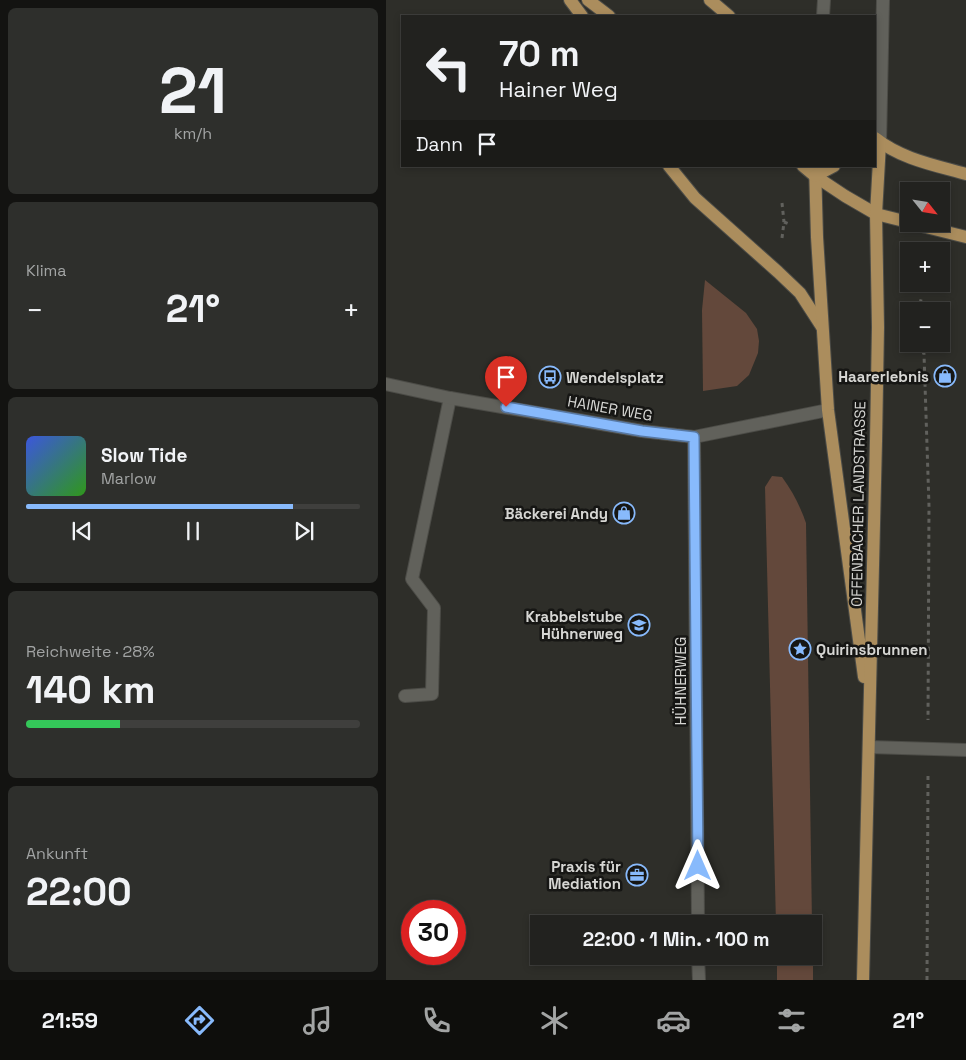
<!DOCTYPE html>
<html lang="de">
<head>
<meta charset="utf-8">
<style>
  :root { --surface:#22221f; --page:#2e2f2c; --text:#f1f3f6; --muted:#a2a4a4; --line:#3f3f3d; --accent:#88bafc }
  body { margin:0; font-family:"Space Grotesk",sans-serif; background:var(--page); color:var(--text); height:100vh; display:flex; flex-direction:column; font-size:19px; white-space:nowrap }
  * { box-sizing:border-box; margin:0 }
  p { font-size:16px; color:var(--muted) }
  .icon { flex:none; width:28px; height:28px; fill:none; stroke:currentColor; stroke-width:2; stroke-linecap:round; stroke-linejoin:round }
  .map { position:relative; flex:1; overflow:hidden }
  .sheet { display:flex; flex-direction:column; gap:8px; padding:8px; background:#131311; width:386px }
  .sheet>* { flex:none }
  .banner { position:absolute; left:15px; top:15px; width:475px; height:152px; border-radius:0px; box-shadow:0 2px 8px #0003,0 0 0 1px var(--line); background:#22221f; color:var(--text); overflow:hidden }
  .needle { width:32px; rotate:120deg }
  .fabs { position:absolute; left:514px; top:182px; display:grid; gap:10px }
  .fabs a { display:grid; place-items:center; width:50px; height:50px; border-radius:0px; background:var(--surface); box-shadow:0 2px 8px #0003,0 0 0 1px var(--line); font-size:25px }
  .speed { position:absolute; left:15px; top:900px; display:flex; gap:10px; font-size:25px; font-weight:700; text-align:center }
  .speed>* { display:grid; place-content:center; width:65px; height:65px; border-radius:50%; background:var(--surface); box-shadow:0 2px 8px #0003,0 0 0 1px var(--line); line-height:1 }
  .speed .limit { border:8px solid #d22; background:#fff; color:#111 }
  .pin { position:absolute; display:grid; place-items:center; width:42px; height:42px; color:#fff; margin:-51px -21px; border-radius:50% 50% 50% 0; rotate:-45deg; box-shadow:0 0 5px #0007 }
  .pin .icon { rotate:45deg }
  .me { position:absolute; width:55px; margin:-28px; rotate:0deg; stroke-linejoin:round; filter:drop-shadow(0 0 4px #0008) }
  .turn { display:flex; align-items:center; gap:18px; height:105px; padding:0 15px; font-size:22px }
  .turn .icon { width:65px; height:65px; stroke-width:2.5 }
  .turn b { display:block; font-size:35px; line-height:42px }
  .then { display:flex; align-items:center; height:48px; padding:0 15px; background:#0003; gap:10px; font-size:19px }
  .big { font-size:38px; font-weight:600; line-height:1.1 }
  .sheet .card { flex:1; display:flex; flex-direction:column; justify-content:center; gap:8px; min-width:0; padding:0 18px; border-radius:8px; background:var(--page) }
  .sheet .dial { align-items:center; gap:0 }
  .dial b { font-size:65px; line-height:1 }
  .song { display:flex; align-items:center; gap:15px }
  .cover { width:60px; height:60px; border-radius:8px; background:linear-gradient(135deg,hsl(230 70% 55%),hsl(110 70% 35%)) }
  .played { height:5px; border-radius:2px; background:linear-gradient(90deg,var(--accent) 80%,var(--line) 80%) }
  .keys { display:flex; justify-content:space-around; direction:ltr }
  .heat { display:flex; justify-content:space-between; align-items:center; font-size:28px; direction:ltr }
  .charge { height:8px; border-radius:4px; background:linear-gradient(90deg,#34c759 28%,var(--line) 0) }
  .trip { position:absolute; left:144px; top:915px; width:292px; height:50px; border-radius:0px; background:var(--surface); box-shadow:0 2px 8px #0003,0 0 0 1px var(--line); font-weight:600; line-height:50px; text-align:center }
  .dock { display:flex; height:80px; justify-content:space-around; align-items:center; background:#0e0e0c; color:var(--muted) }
  .dock .icon { width:35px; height:35px }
  .dock .selected { color:var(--accent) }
  .dock b { font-size:22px; color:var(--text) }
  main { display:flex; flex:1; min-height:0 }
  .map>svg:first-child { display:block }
</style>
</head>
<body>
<main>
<section class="sheet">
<div class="card dial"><b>21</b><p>km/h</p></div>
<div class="card"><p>Klima</p>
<div class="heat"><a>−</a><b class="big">21°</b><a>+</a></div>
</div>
<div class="card">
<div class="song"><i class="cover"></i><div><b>Slow Tide</b><p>Marlow</p></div></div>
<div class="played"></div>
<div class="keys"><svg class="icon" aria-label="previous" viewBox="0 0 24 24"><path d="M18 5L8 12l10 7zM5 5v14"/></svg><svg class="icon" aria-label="pause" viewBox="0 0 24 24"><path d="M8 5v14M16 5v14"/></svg><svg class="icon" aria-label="next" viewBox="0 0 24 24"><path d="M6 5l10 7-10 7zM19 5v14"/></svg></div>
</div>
<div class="card"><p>Reichweite · 28%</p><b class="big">140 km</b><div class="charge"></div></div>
<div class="card"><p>Ankunft</p><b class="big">22:00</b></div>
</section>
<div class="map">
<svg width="580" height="980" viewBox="0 0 580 980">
  <rect width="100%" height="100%" fill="#2e2e29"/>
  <g fill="#63483b">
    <path d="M319 280 360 313 371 329 373 341 372 353 363 375 351 386 317 391 316 310Z"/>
    <path d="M386 476 396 477C407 492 414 506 420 523L426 924H390L379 487Z"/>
    <rect x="391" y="956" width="36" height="24"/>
  </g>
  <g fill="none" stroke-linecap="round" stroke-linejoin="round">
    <g stroke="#4c4c47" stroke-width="14">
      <g id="lane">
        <path d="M19 696 46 694 48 608 26 579 64 398"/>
        <path d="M483 747 580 750"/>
      </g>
    </g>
    <g stroke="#4c4c47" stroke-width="14">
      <g id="street">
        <path d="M0 384 64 398 256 431 308 437 442 410"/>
        <path d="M308 437 312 924"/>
        <path d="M312 956 313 980"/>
      </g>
    </g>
    <g stroke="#4c4c47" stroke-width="14">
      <g id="secondary">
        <path d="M437 16 438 0"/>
        <path d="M494 143 497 0"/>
      </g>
    </g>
    <g stroke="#4c4c47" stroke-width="14">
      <g id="primary">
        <path d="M184 0 196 16"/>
        <path d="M202 0 223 16"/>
        <path d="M324 0 343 16"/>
        <path d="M489 138C515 159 548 165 580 174"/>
        <path d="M283 166 309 198 392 272 414 293 436 327"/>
        <path d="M417 166 429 176 459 196 490 214 522 222"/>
        <path d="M429 166 431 237 442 410 478 677"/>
        <path d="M429 176 448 166"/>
        <path d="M528 224 580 237"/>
        <path d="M477 980 490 441 492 327 490 214 494 143"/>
      </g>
    </g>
    <g stroke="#61615d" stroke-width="3" stroke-dasharray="4 4" stroke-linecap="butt">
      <path d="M396 203 398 222"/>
      <path d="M396 238 398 222 403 224"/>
      <path d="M532 311 536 296"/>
      <path d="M533 344 538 354 543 506 542 720"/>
      <path d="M541 980 542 776"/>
    </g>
    <use href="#lane" stroke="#61615b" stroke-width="12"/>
    <use href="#street" stroke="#61615b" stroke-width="12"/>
    <use href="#secondary" stroke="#61615b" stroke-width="12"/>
    <use href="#primary" stroke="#ab8d5d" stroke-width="12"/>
  </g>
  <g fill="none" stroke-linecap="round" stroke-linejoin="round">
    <g stroke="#5879a4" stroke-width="12">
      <path id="route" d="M120 407 256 431 308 437 312 866"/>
    </g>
    <use href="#route" stroke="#88bafc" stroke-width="9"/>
  </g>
  <defs>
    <g id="shop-ring" transform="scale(1.125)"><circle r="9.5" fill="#161614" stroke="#88bafc" stroke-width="1.5"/><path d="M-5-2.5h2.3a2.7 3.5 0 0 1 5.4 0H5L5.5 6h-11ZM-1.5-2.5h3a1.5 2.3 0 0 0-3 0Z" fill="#88bafc"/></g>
    <g id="bus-ring" transform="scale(1.125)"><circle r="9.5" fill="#161614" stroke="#88bafc" stroke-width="1.5"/><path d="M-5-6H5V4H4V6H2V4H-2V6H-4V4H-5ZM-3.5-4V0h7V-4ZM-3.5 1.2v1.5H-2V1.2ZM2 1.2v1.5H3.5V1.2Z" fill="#88bafc"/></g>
    <g id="school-ring" transform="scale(1.125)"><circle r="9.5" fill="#161614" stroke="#88bafc" stroke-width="1.5"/><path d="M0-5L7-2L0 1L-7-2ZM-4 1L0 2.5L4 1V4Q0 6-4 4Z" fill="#88bafc"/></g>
    <g id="sight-ring" transform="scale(1.125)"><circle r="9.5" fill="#161614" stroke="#88bafc" stroke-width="1.5"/><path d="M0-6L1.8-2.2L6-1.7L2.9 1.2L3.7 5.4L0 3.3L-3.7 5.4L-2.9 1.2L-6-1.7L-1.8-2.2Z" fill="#88bafc"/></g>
    <g id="office-ring" transform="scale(1.125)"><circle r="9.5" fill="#161614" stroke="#88bafc" stroke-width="1.5"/><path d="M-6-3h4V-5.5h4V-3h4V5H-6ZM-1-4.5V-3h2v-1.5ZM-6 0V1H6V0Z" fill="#88bafc"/></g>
  </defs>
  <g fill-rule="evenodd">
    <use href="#shop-ring" x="559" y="376"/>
    <use href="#bus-ring" x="164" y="377"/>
    <use href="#shop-ring" x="238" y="513"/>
    <use href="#school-ring" x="253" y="625"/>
    <use href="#sight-ring" x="414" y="649"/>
    <use href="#office-ring" x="251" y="875"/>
  </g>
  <g text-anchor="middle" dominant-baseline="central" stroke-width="5" stroke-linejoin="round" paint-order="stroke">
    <g font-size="15" font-weight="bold" fill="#d6d6d3" stroke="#161614" text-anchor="end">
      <text x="543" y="376">Haarerlebnis</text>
      <text x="180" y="377" text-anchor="start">Wendelsplatz</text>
      <text x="222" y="513">Bäckerei Andy</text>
      <text x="237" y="616">Krabbelstube<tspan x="237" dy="17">Hühnerweg</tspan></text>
      <text x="430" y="649" text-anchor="start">Quirinsbrunnen</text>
      <text x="235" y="866">Praxis für<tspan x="235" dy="17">Mediation</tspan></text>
    </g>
    <g font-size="15" fill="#d6d6d3" stroke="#161614">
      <text transform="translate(224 408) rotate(10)">HAINER WEG</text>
      <text transform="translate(472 504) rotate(-89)">OFFENBACHER LANDSTRASSE</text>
      <text transform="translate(294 681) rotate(-90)">HÜHNERWEG</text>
    </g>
  </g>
</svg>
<div class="fabs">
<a><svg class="needle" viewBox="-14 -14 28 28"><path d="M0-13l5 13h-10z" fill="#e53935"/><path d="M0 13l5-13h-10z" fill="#a2a4a4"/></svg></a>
<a>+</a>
<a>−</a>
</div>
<div class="speed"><div class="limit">30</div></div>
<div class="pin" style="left:120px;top:407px;background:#d93025"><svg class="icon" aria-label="arrive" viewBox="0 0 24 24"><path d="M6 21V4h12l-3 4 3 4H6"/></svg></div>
<svg class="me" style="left:312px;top:866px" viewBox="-20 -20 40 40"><path d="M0-17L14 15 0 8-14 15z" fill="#88bafc" stroke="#fff" stroke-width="4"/></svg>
<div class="trip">22:00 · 1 Min. · 100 m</div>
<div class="banner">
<div class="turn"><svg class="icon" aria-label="left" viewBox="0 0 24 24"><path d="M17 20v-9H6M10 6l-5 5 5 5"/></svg><div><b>70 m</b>Hainer Weg</div></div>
<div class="then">Dann<svg class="icon" aria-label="arrive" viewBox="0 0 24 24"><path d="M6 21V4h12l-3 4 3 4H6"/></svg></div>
</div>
</div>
</main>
<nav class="dock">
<b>21:59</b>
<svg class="icon selected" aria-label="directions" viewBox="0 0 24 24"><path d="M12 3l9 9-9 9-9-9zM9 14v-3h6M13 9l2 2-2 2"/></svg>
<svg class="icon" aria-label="music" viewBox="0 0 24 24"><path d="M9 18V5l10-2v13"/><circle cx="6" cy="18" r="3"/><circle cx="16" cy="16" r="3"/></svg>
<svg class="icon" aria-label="phone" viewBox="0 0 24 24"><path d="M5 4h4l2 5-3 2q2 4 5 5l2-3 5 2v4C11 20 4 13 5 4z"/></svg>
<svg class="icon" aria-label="climate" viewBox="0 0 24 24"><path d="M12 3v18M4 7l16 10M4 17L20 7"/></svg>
<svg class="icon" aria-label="car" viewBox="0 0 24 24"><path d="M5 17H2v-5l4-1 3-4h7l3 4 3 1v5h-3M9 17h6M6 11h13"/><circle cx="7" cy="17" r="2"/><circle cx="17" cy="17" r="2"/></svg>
<svg class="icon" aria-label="filters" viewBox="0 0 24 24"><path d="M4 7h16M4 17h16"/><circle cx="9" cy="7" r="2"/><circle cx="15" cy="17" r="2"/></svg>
<b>21°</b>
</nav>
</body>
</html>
